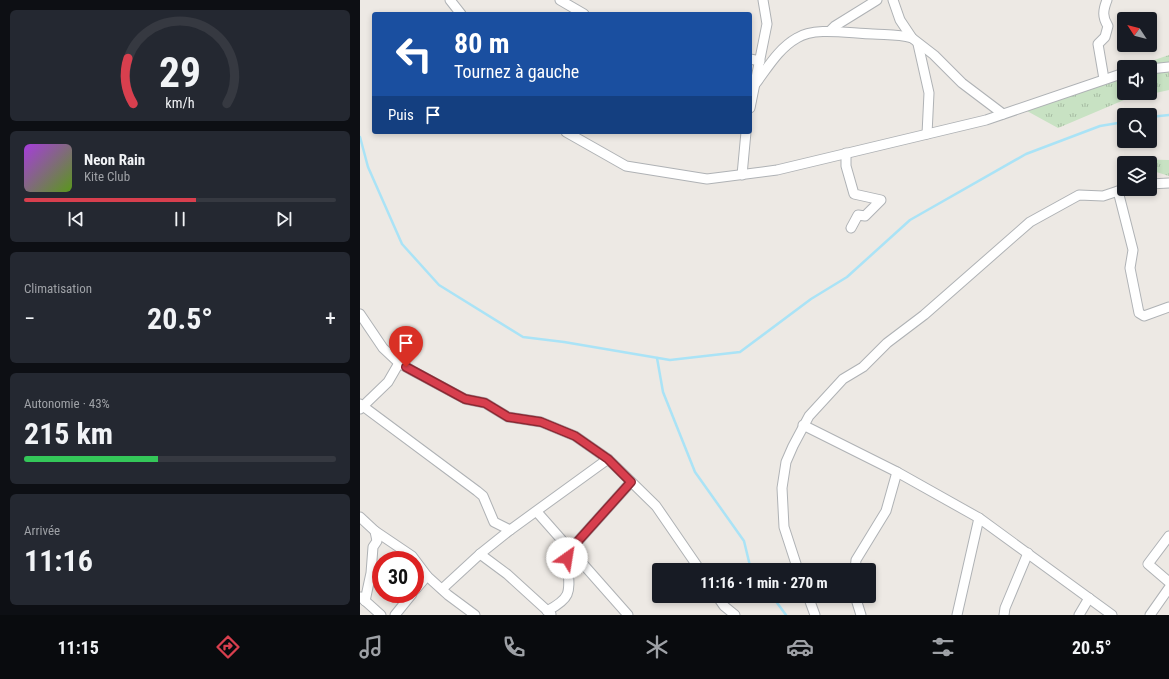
<!DOCTYPE html>
<html lang="fr">
<head>
<meta charset="utf-8">
<style>
  :root { --surface:#171b24; --page:#242831; --text:#f1f3f6; --muted:#9ea1a6; --line:#363941; --accent:#d83f4e }
  body { margin:0; font-family:"Roboto Condensed",sans-serif; background:var(--page); color:var(--text); height:100vh; display:flex; flex-direction:column; font-size:15px; white-space:nowrap }
  * { box-sizing:border-box; margin:0 }
  p { font-size:13px; color:var(--muted) }
  .icon { flex:none; width:22px; height:22px; fill:none; stroke:currentColor; stroke-width:2; stroke-linecap:round; stroke-linejoin:round }
  .map { position:relative; flex:1; overflow:hidden }
  .side { display:flex; flex-direction:column; gap:10px; padding:10px; background:#0d0f14; width:360px }
  .side>* { flex:none }
  .guide { position:absolute; left:12px; top:12px; width:380px; height:122px; border-radius:4px; box-shadow:0 2px 6px #0003; background:#1a4fa0; color:#fff; overflow:hidden }
  .needle { width:26px; rotate:306deg }
  .fabs { position:absolute; left:757px; top:12px; display:grid; gap:8px }
  .fabs a { display:grid; place-items:center; width:40px; height:40px; border-radius:4px; background:var(--surface); box-shadow:0 2px 6px #0003; font-size:20px }
  .speed { position:absolute; left:12px; top:551px; display:flex; gap:8px; font-size:20px; font-weight:700; text-align:center }
  .speed>* { display:grid; place-content:center; width:52px; height:52px; border-radius:50%; background:var(--surface); box-shadow:0 2px 6px #0003; line-height:1 }
  .speed .limit { border:6px solid #d22; background:#fff; color:#111 }
  .pin { position:absolute; display:grid; place-items:center; width:34px; height:34px; color:#fff; margin:-41px -17px; border-radius:50% 50% 50% 0; rotate:-45deg; box-shadow:0 0 4px #0007 }
  .pin .icon { rotate:45deg }
  .me { position:absolute; width:44px; margin:-22px; rotate:32deg; stroke-linejoin:round; filter:drop-shadow(0 0 3px #0008) }
  .turn { display:flex; align-items:center; gap:14px; height:84px; padding:0 16px; font-size:18px }
  .turn .icon { width:52px; height:52px; stroke-width:2.5 }
  .turn b { display:block; font-size:28px; line-height:34px }
  .then { display:flex; align-items:center; height:38px; padding:0 16px; background:#0003; gap:8px; font-size:15px }
  .big { font-size:30px; font-weight:700; line-height:1.1 }
  .side .card { flex:1; display:flex; flex-direction:column; justify-content:center; gap:6px; min-width:0; padding:0 14px; border-radius:6px; background:var(--page) }
  .side .dial { align-items:center; gap:0 }
  .dial svg { height:104px; overflow:visible; fill:none; stroke:var(--line); stroke-width:7; stroke-linecap:round; text-anchor:middle }
  .dial text { fill:var(--text); stroke:none }
  .song { display:flex; align-items:center; gap:12px }
  .cover { width:48px; height:48px; border-radius:6px; background:linear-gradient(135deg,hsl(280 70% 55%),hsl(90 70% 35%)) }
  .played { height:4px; border-radius:2px; background:linear-gradient(90deg,var(--accent) 55%,var(--line) 55%) }
  .keys { display:flex; justify-content:space-around; direction:ltr }
  .heat { display:flex; justify-content:space-between; align-items:center; font-size:22px; direction:ltr }
  .charge { height:6px; border-radius:3px; background:linear-gradient(90deg,#34c759 43%,var(--line) 0) }
  .trip { position:absolute; left:292px; top:563px; width:224px; height:40px; border-radius:4px; background:var(--surface); box-shadow:0 2px 6px #0003; font-weight:700; line-height:40px; text-align:center }
  .tab-bar { display:flex; height:64px; justify-content:space-around; align-items:center; background:#090b0e; color:var(--muted) }
  .tab-bar .icon { width:28px; height:28px }
  .tab-bar .current { color:var(--accent) }
  .tab-bar b { font-size:18px; color:var(--text) }
  main { display:flex; flex:1; min-height:0 }
  .map>svg:first-child { display:block }
</style>
</head>
<body>
<main>
<section class="side">
<div class="card dial"><svg viewBox="0 0 100 80">
<path d="M14 69A42 42 0 1 1 86 69"/>
<path d="M14 69A42 42 0 0 1 10 34" stroke="#d83f4e"/>
<text x="50" y="56" font-size="32" font-weight="700">29</text>
<text x="50" y="72" font-size="11">km/h</text>
</svg></div>
<div class="card">
<div class="song"><i class="cover"></i><div><b>Neon Rain</b><p>Kite Club</p></div></div>
<div class="played"></div>
<div class="keys"><svg class="icon" aria-label="previous" viewBox="0 0 24 24"><path d="M18 5L8 12l10 7zM5 5v14"/></svg><svg class="icon" aria-label="pause" viewBox="0 0 24 24"><path d="M8 5v14M16 5v14"/></svg><svg class="icon" aria-label="next" viewBox="0 0 24 24"><path d="M6 5l10 7-10 7zM19 5v14"/></svg></div>
</div>
<div class="card"><p>Climatisation</p>
<div class="heat"><a>−</a><b class="big">20.5°</b><a>+</a></div>
</div>
<div class="card"><p>Autonomie · 43%</p><b class="big">215 km</b><div class="charge"></div></div>
<div class="card"><p>Arrivée</p><b class="big">11:16</b></div>
</section>
<div class="map">
<svg width="809" height="615" viewBox="0 0 809 615">
  <defs>
    <pattern id="grass-tufts" width="24" height="20" patternUnits="userSpaceOnUse"><rect width="24" height="20" fill="#c8e2c3"/><path d="M3 7l-1-3M5 7V3M7 7l1-3M15 17l-1-3M17 17v-4M19 17l1-3" fill="none" stroke="#a6bba2"/></pattern>
  </defs>
  <rect width="100%" height="100%" fill="#ede9e4"/>
  <g fill="url(#grass-tufts)">
    <path d="M809 55V90L764 100 698 128 667 111 683 98 764 70V93H790V67H774Z"/>
    <path d="M765 159 809 160V176L790 170V163H774Z"/>
  </g>
  <g fill="none" stroke-linecap="round" stroke-linejoin="round">
    <g stroke="#aae3f6" stroke-width="2.5">
      <path d="M790 117 809 115"/>
      <path d="M0 137 8 167 42 244 79 285 163 337 204 342 310 360 380 352 451 299 487 277 550 220 666 154 740 126 764 122"/>
      <path d="M297 358 303 392 335 472 384 541 391 570"/>
      <path d="M412 596 426 615"/>
    </g>
    <g stroke="#afb2b5" stroke-width="11">
      <g id="minor">
        <path d="M90 0 101 14"/>
        <path d="M200 0 224 14"/>
        <path d="M533 0 540 20 552 38 574 55 602 83 643 114"/>
        <path d="M470 31 475 26 517 0"/>
        <path d="M558 44 569 93 567 134"/>
        <path d="M390 59 400 61"/>
        <path d="M790 69 809 67"/>
        <path d="M744 79 738 44 745 37 748 26C742 17 743 10 747 0"/>
        <path d="M396 83C408 67 419 48 437 38 455 26 492 34 513 34 527 35 538 34 552 38"/>
        <path d="M390 108 407 24 403 0"/>
        <path d="M206 132 266 166 347 179 417 170 626 120 764 73"/>
        <path d="M486 153V166L494 194 521 200 505 216 498 215 491 228"/>
        <path d="M382 175 386 132"/>
        <path d="M790 184 809 183"/>
        <path d="M758 191 773 250 770 268 779 313 784 316 809 307"/>
        <path d="M0 314 23 348 39 363 53 371 105 399 125 403 148 417 181 422 215 436 248 459 296 506 340 570"/>
        <path d="M0 404 117 491 123 496 134 522 150 530"/>
        <path d="M0 409 28 382 39 363"/>
        <path d="M443 425 537 472 619 518 752 615"/>
        <path d="M177 512 268 615"/>
        <path d="M0 517 15 531 52 556 67 576 88 595 115 615"/>
        <path d="M809 536 788 564 809 582"/>
        <path d="M120 554 147 574 191 614"/>
        <path d="M438 570 424 527 422 488 426 462 433 446 449 416 483 379 503 367 527 343 564 315 670 222 719 195 743 196 764 189"/>
        <path d="M495 570 496 560 526 511 537 472"/>
        <path d="M82 589 120 554 150 530 248 459"/>
        <path d="M55 590 67 576"/>
        <path d="M357 596 364 606 375 615"/>
        <path d="M448 596 455 615"/>
        <path d="M495 596 501 615"/>
        <path d="M1 597 21 615"/>
        <path d="M5 601 11 573 13 547 17 541 15 531"/>
        <path d="M187 611C211 598 210 593 208 568 208 561 206 557 210 550L271 482"/>
        <path d="M35 615 52 594"/>
        <path d="M597 615 619 518"/>
        <path d="M644 615 645 608 668 553"/>
        <path d="M719 615 729 598"/>
        <path d="M790 615 809 588"/>
      </g>
    </g>
    <use href="#minor" stroke="#fff" stroke-width="9"/>
  </g>
  <g fill="none" stroke-linecap="round" stroke-linejoin="round">
    <g stroke="#8c2933" stroke-width="10">
      <path id="route" d="M46 367 105 399 125 403 148 417 181 422 215 436 248 459 271 482 210 550 207 558"/>
    </g>
    <use href="#route" stroke="#d83f4e" stroke-width="7"/>
  </g>
</svg>
<div class="fabs">
<a><svg class="needle" viewBox="-14 -14 28 28"><path d="M0-13l5 13h-10z" fill="#e53935"/><path d="M0 13l5-13h-10z" fill="#9ea1a6"/></svg></a>
<a><svg class="icon" aria-label="sound" viewBox="0 0 24 24"><path d="M4 9h4l5-4v14l-5-4H4zM17 9q2 3 0 6"/></svg></a>
<a><svg class="icon" aria-label="search" viewBox="0 0 24 24"><circle cx="10" cy="10" r="6"/><path d="M15 15l6 6"/></svg></a>
<a><svg class="icon" aria-label="layers" viewBox="0 0 24 24"><path d="M12 4l9 5-9 5-9-5zM3 14l9 5 9-5"/></svg></a>
</div>
<div class="speed"><div class="limit">30</div></div>
<div class="pin" style="left:46px;top:367px;background:#d93025"><svg class="icon" aria-label="arrive" viewBox="0 0 24 24"><path d="M6 21V4h12l-3 4 3 4H6"/></svg></div>
<svg class="me" style="left:207px;top:558px" viewBox="-20 -20 40 40"><circle r="19" fill="#fff"/><path d="M0-13L10 11 0 6-10 11z" fill="#d83f4e"/></svg>
<div class="trip">11:16 · 1 min · 270 m</div>
<div class="guide">
<div class="turn"><svg class="icon" aria-label="left" viewBox="0 0 24 24"><path d="M17 20v-9H6M10 6l-5 5 5 5"/></svg><div><b>80 m</b>Tournez à gauche</div></div>
<div class="then">Puis<svg class="icon" aria-label="arrive" viewBox="0 0 24 24"><path d="M6 21V4h12l-3 4 3 4H6"/></svg></div>
</div>
</div>
</main>
<nav class="tab-bar">
<b>11:15</b>
<svg class="icon current" aria-label="directions" viewBox="0 0 24 24"><path d="M12 3l9 9-9 9-9-9zM9 14v-3h6M13 9l2 2-2 2"/></svg>
<svg class="icon" aria-label="music" viewBox="0 0 24 24"><path d="M9 18V5l10-2v13"/><circle cx="6" cy="18" r="3"/><circle cx="16" cy="16" r="3"/></svg>
<svg class="icon" aria-label="phone" viewBox="0 0 24 24"><path d="M5 4h4l2 5-3 2q2 4 5 5l2-3 5 2v4C11 20 4 13 5 4z"/></svg>
<svg class="icon" aria-label="climate" viewBox="0 0 24 24"><path d="M12 3v18M4 7l16 10M4 17L20 7"/></svg>
<svg class="icon" aria-label="car" viewBox="0 0 24 24"><path d="M5 17H2v-5l4-1 3-4h7l3 4 3 1v5h-3M9 17h6M6 11h13"/><circle cx="7" cy="17" r="2"/><circle cx="17" cy="17" r="2"/></svg>
<svg class="icon" aria-label="filters" viewBox="0 0 24 24"><path d="M4 7h16M4 17h16"/><circle cx="9" cy="7" r="2"/><circle cx="15" cy="17" r="2"/></svg>
<b>20.5°</b>
</nav>
</body>
</html>
